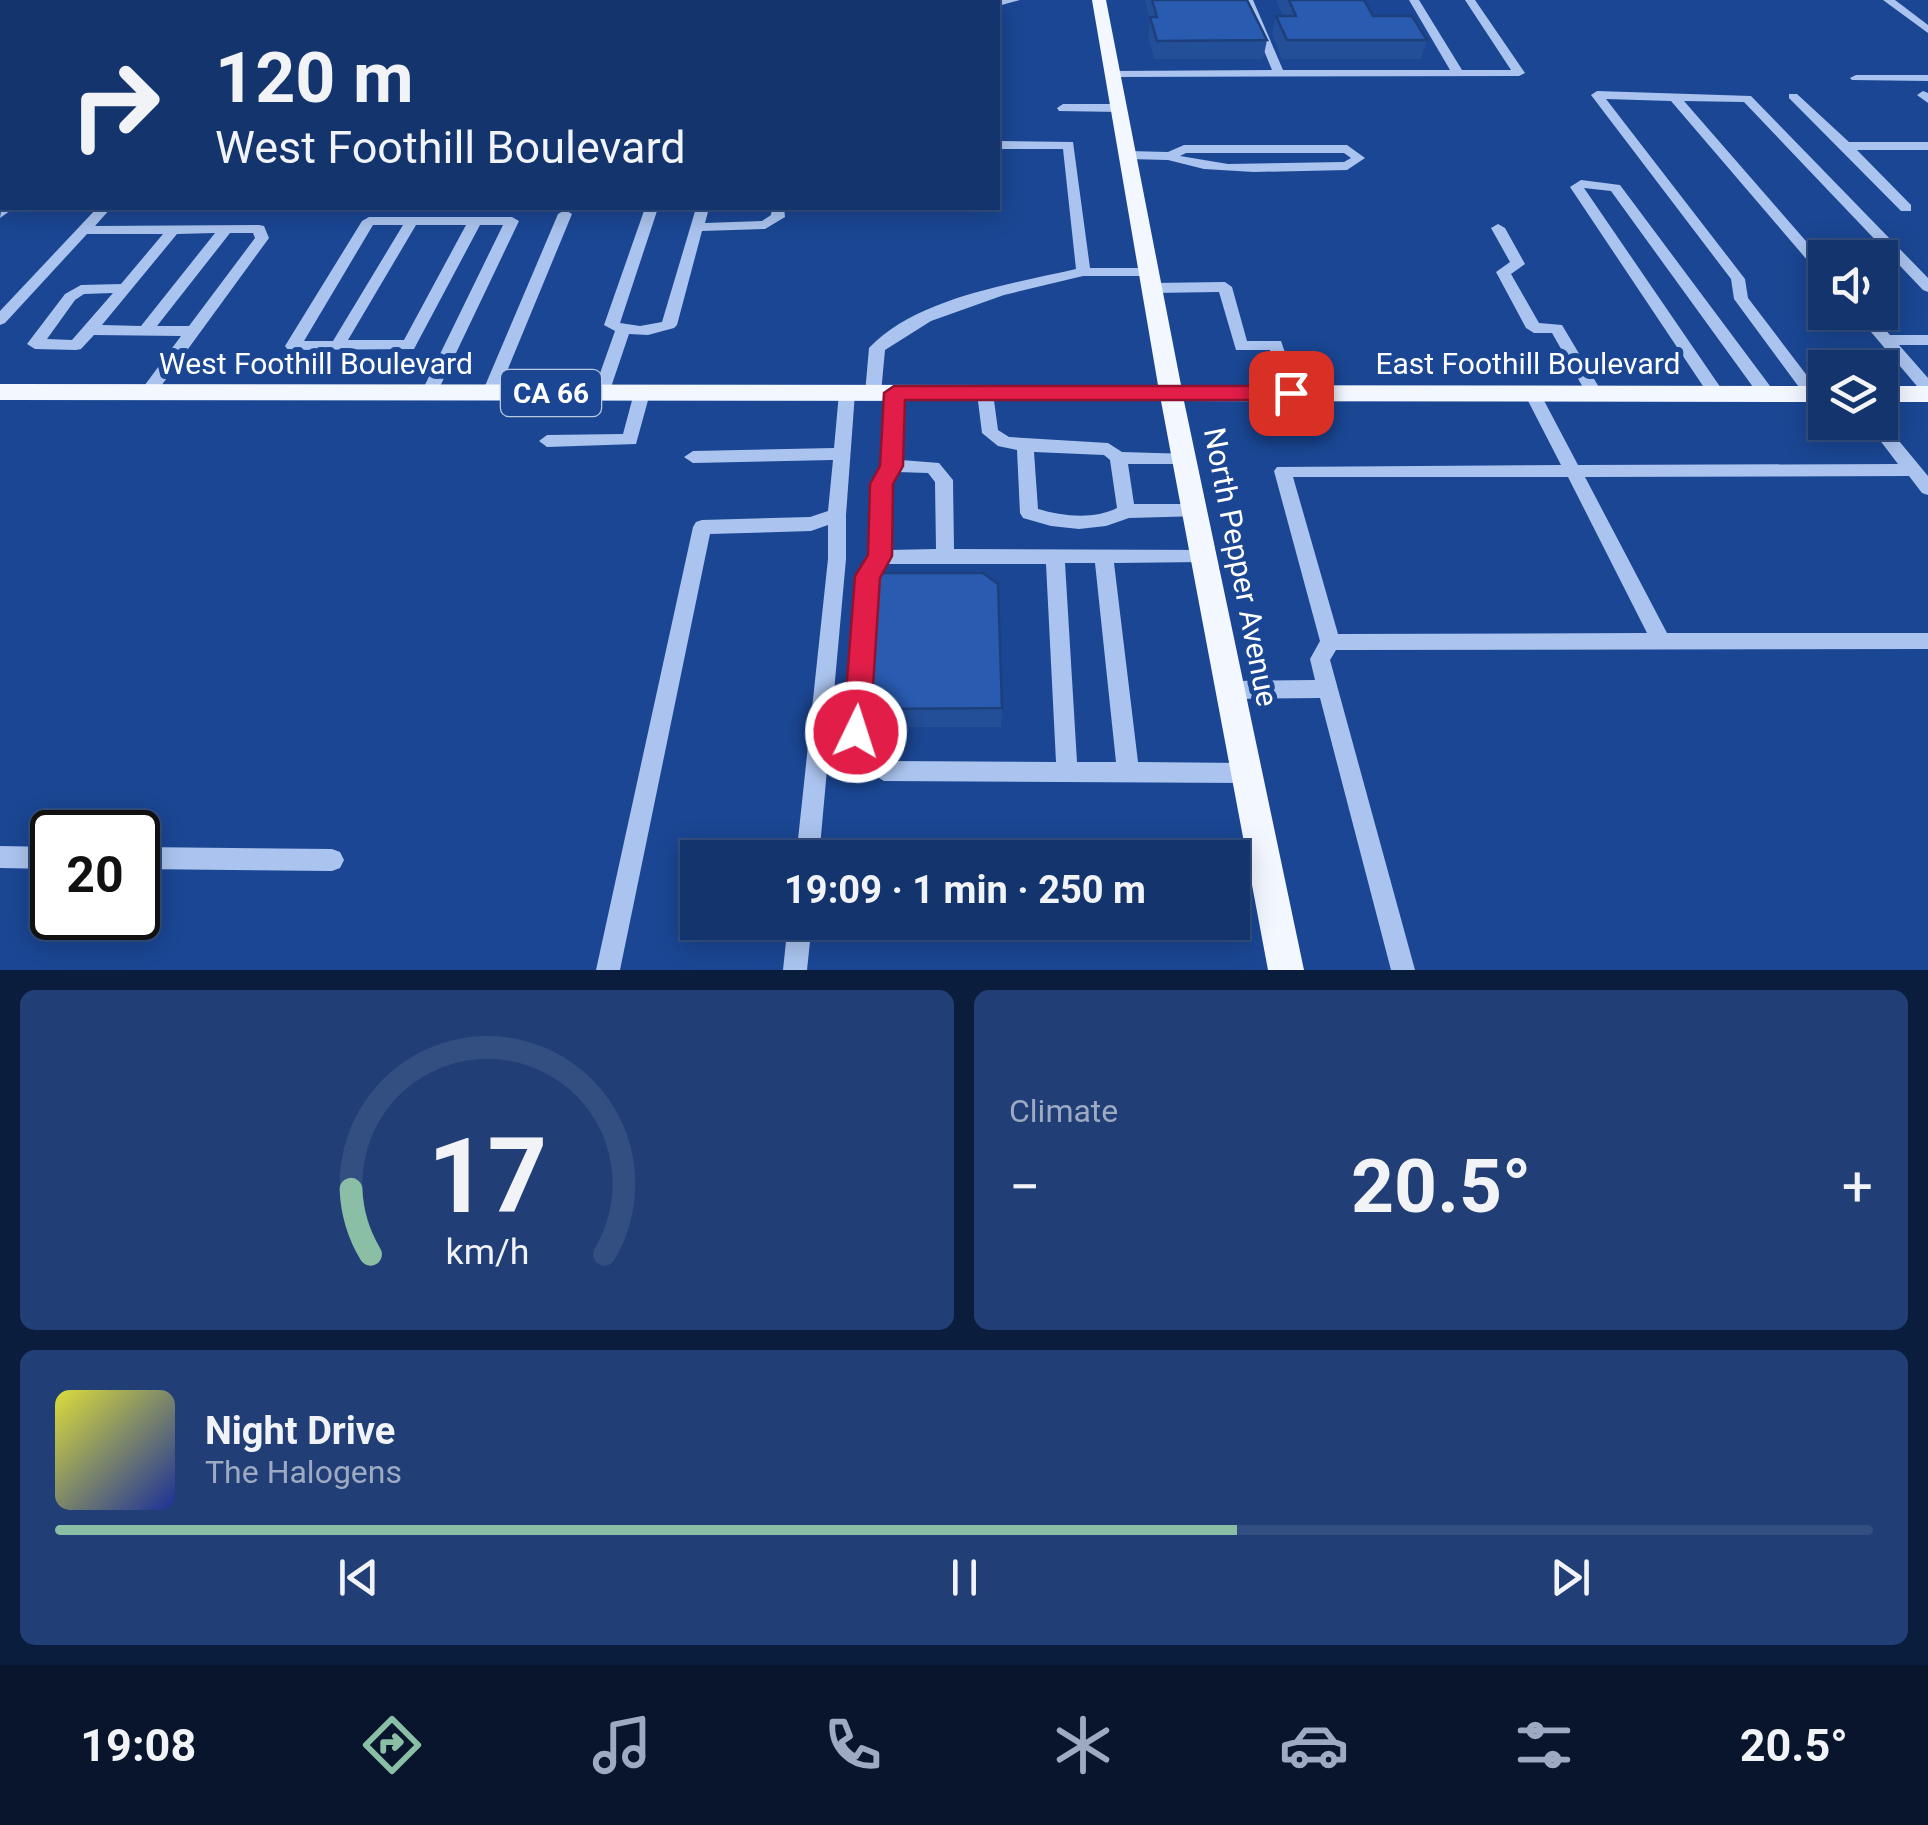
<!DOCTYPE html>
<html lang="en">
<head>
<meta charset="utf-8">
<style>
  :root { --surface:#14346e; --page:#213f76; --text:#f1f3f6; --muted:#9daac2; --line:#334f81; --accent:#8abfa5 }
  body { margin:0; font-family:Roboto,sans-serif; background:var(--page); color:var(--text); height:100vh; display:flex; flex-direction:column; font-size:38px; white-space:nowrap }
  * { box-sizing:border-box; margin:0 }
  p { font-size:32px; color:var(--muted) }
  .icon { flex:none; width:55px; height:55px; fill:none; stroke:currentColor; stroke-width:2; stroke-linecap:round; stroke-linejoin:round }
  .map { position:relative; height:970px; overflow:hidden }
  .details { display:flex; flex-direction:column; gap:20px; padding:20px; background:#0b1d3c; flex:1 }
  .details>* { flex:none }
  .hud { position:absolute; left:0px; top:0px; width:1000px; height:210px; box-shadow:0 5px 25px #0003,0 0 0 2px var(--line); background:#14346e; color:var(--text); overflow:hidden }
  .fabs { position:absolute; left:1808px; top:240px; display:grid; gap:20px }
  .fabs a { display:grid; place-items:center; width:90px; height:90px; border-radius:0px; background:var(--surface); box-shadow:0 5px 25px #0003,0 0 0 2px var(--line); font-size:50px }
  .speed { position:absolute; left:30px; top:810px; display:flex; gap:20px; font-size:50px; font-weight:700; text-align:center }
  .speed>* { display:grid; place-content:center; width:130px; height:130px; border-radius:50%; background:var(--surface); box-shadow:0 5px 25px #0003,0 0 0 2px var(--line); line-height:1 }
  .speed .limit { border:5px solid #111; border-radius:15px; background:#fff; color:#111 }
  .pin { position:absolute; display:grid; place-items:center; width:85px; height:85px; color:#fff; margin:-42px; border-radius:20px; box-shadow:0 5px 15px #0006 }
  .me { position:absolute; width:110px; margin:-55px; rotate:4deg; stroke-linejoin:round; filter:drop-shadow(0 0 8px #0008) }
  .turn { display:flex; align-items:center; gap:35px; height:210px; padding:0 50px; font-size:45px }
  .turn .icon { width:130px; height:130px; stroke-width:2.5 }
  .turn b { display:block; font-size:70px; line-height:85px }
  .big { font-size:75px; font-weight:700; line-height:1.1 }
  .details .card { flex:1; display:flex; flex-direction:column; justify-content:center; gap:15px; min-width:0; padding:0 35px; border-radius:15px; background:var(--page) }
  .details .dial { align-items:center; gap:0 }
  .dial svg { height:260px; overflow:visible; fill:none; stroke:var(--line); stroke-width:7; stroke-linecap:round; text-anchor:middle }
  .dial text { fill:var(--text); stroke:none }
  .song { display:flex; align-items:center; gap:30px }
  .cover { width:120px; height:120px; border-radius:15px; background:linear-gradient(135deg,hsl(60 70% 55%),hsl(230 70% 35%)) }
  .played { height:10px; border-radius:5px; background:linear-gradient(90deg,var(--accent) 65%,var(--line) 65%) }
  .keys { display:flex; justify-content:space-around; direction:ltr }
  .heat { display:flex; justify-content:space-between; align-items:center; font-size:55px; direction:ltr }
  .details .tiles { flex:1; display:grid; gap:20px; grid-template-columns:1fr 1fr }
  .card:last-child { grid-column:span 2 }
  .trip { position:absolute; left:680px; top:840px; width:570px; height:100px; border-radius:0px; background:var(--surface); box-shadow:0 5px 25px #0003,0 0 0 2px var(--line); font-weight:700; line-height:100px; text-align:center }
  .dock { display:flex; height:160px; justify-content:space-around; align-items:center; background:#08152c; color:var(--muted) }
  .dock .icon { width:70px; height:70px }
  .dock .selected { color:var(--accent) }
  .dock b { font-size:45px; color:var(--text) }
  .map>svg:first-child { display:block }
</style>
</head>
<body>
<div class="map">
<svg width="1928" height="970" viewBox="0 0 1928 970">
  <rect width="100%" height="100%" fill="#1a4693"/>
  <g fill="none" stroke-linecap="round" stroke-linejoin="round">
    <g fill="#abc4ef" fill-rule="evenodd">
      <path d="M848 0H862L863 2H850Z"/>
      <path d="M998 0H1020L998 6V2H993Z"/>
      <path d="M1243 0H1253L1283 70H1450L1409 0H1419L1462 70H1511L1465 0H1475L1525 73 1519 76 1113 77 1107 74 1113 71 1272 70Z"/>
      <path d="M1883 0H1895L1928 25V33Z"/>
      <rect x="0" y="48" width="2" height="6"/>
      <path d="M1856 75H1928V81L1852 80 1850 78Z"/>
      <path d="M1597 91 1751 96 1928 278V292L1923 290 1744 102 1684 101 1825 263V276L1820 275 1671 101 1606 99 1745 279 1748 298 1821 394 1819 398H1807L1734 299 1731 279 1591 95Z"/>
      <path d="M1923 91 1928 93V103L1917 95Z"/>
      <path d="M1789 94H1797L1849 142H1928V150H1857L1911 205V211H1901L1789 98Z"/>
      <path d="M2 97V107L0 108V98Z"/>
      <path d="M1063 104H1119L1125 108 1119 112 1059 111 1057 108Z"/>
      <path d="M998 141 1073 142 1090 268H1149L1156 272 1149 276H1083L1004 295 931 321 885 350 881 393 879 397H867L865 393 869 348C916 298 1011 284 1076 269L1063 149H998Z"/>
      <path d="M1184 145H1347L1365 158 1347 170 1254 172 1204 169 1168 160 1128 159 1122 155 1128 151 1168 152ZM1186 153H1344L1351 158 1344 162 1228 164 1180 156Z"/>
      <path d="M1581 180 1620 185 1773 390 1775 394 1773 398H1761L1611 191 1584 188 1725 394 1723 398H1711L1570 187Z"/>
      <path d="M2 205V208H14L0 218Z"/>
      <path d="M97 208H111L95 226 259 225 264 226 269 238 153 397 147 399 139 393 181 336 94 335 81 349 76 350 35 349 27 344 65 294 81 285 121 284 163 234H87L5 323 0 325V311ZM215 233 141 326 102 325 177 234ZM230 233H253L255 238 189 326H157ZM113 293 72 340 47 339 75 300 84 294Z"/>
      <path d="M645 208H658L620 323 640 326 662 322 696 208H709L705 223 762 221 771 215 772 208H784L785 217 765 229 702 231 677 325 674 328 648 335 629 334 609 393 601 399 593 393 615 331 604 325Z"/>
      <path d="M565 210 572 214 498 393 496 397H484L482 393 558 214Z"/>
      <path d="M369 217H512L519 221 435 397H423L421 393 503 225H480L414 349 288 350 285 346 362 221ZM373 225H403L333 341H304ZM416 225H466L404 340H348Z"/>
      <path d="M1498 224 1505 228 1525 264 1511 274 1539 323 1562 325 1603 394 1601 398H1589L1552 333H1534L1526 328 1496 272 1510 262 1491 228Z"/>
      <path d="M1225 282 1232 287 1247 341H1281L1299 393 1297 397H1285L1283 393 1270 350H1236L1219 292 1152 293 1145 288 1152 283Z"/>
      <path d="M1854 312H1870L1890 335H1928V345H1899L1928 378V393L1922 392Z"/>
      <path d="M642 387 650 393 636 444 547 447 539 441 547 435 623 434 634 393Z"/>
      <path d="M847 387 855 393 846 515V559L819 858H796L828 559V525L811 531 710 534 620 970H596L693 527 696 522 702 520 810 517 828 511 833 460 693 463 684 457 693 451 834 448 839 393Z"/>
      <path d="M894 387 902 393 901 460 939 463 953 480 954 549 1211 550 1213 555 1211 560 1204 562 1114 563 1138 762 1246 763 1254 766 1257 773 1254 780 1246 783 884 781 856 764 846 732 859 577 871 556 873 484 883 466 886 393ZM897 472 928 473 935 482 936 549 889 550 891 484ZM1065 563H1095L1116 762H1077ZM885 564H1046L1056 762 887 761 873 751 868 732 877 578Z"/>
      <path d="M985 387 993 393 998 430 1009 437 1108 443 1122 452 1190 454 1193 458 1184 464H1128L1134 504H1195L1201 506 1204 511 1201 516 1129 518 1106 526 1079 529 1051 526 1023 518 1020 513 1017 450 998 446 982 433 977 393ZM1034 452 1104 455 1110 460 1117 508C1093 520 1062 516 1038 509Z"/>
      <path d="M1532 387 1540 393 1578 465 1898 464 1866 422H1880V418L1928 476V495L1922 493 1909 476 1585 477 1667 633H1928V649L1336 650 1330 660 1415 970H1391L1320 698 1230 699 1223 696 1220 690 1223 684 1230 681 1315 680 1310 659 1320 641 1274 471 1277 467 1561 465 1524 393ZM1293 477H1568L1647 633 1338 634Z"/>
      <path d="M0 846 52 847V869L0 868Z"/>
      <path d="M138 847 332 849 340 852 344 860 340 868 332 871 138 869Z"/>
      <path d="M788 922H812L807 970H783Z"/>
    </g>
    <g fill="#f3f7ff" fill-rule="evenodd">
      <path d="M1092 0H1106L1181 385 1825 386V402L1184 401 1304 970H1268L1161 401 0 400V384L1158 385Z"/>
      <rect x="1880" y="386" width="48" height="16"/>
    </g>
  </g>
  <g fill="#234e98">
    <path d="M1145 0H1247L1267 40 1263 59H1154L1148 35 1150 20Z"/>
    <path d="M1276 0H1364L1373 16 1427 40 1421 59H1282L1272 34 1276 16H1283Z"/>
    <path d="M1002 708 1001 727H872L870 709Z"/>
  </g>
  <g fill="#295bb1" stroke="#1d407c" stroke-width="2.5">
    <path d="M1152 0H1247L1267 40 1157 41 1150 17H1157Z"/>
    <path d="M1289 0H1364L1373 16H1412L1427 40H1287L1276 16H1296Z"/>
    <path d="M878 573H983L998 584 1002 708 870 709Z"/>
  </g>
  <path fill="#e11d48" stroke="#92132f" stroke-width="2.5" d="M894 386H1291L1301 393 1291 400H905L903 466 893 484 892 556 880 578 870 732 866 741 856 745 847 741 843 732 855 576 868 555 870 484 880 466 884 393Z"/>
  <g text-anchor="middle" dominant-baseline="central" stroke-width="10" stroke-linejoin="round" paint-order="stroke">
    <rect fill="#1a4693" stroke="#bac8df" stroke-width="2.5" x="501" y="370" width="100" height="46" rx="8"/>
    <g font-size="28" font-weight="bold" fill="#fff">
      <text x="551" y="393">CA 66</text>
    </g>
    <g font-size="30" fill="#fff" stroke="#1a4693">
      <text x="316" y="363">West Foothill Boulevard</text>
      <text x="1528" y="363">East Foothill Boulevard</text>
      <text transform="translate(1241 567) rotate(79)">North Pepper Avenue</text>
    </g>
  </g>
</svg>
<div class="fabs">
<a><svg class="icon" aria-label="sound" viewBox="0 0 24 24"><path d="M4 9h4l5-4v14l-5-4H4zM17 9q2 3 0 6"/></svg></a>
<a><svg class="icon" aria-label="layers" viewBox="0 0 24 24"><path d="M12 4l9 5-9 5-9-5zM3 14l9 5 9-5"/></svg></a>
</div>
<div class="speed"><div class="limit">20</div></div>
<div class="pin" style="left:1291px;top:393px;background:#d93025"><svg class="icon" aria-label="arrive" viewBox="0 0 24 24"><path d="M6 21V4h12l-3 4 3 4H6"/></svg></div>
<svg class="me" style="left:856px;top:732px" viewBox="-20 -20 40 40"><circle r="17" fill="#e11d48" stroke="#fff" stroke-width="3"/><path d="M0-11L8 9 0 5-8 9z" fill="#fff"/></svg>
<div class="trip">19:09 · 1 min · 250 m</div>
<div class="hud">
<div class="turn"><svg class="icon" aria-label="right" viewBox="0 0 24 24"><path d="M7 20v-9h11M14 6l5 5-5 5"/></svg><div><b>120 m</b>West Foothill Boulevard</div></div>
</div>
</div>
<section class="details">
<div class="tiles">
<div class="card dial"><svg viewBox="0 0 100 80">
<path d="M14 69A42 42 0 1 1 86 69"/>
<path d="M14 69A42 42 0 0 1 8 49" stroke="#8abfa5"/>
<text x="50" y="56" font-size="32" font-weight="700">17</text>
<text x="50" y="72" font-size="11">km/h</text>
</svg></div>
<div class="card"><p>Climate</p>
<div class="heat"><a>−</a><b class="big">20.5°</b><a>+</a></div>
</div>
<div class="card">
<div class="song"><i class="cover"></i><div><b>Night Drive</b><p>The Halogens</p></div></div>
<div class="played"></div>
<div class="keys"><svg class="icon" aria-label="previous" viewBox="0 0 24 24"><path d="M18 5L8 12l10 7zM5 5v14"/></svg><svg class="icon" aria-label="pause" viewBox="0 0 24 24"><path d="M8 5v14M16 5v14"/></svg><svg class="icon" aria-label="next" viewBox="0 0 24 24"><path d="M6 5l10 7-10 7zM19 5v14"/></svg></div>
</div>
</div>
</section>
<nav class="dock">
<b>19:08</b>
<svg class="icon selected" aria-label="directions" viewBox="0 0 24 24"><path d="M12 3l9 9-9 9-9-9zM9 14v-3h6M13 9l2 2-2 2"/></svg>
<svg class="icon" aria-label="music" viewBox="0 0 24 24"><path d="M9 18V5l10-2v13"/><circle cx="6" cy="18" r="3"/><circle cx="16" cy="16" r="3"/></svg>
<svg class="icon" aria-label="phone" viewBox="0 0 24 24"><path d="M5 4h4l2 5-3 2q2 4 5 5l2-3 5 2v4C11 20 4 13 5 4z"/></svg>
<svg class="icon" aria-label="climate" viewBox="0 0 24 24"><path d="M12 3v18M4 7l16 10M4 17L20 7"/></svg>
<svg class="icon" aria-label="car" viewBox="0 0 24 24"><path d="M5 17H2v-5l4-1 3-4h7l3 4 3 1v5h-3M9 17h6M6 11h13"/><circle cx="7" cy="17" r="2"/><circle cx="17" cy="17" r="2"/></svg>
<svg class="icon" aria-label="filters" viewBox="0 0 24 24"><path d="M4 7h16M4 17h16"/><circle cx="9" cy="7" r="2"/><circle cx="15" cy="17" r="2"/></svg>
<b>20.5°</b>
</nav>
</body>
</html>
